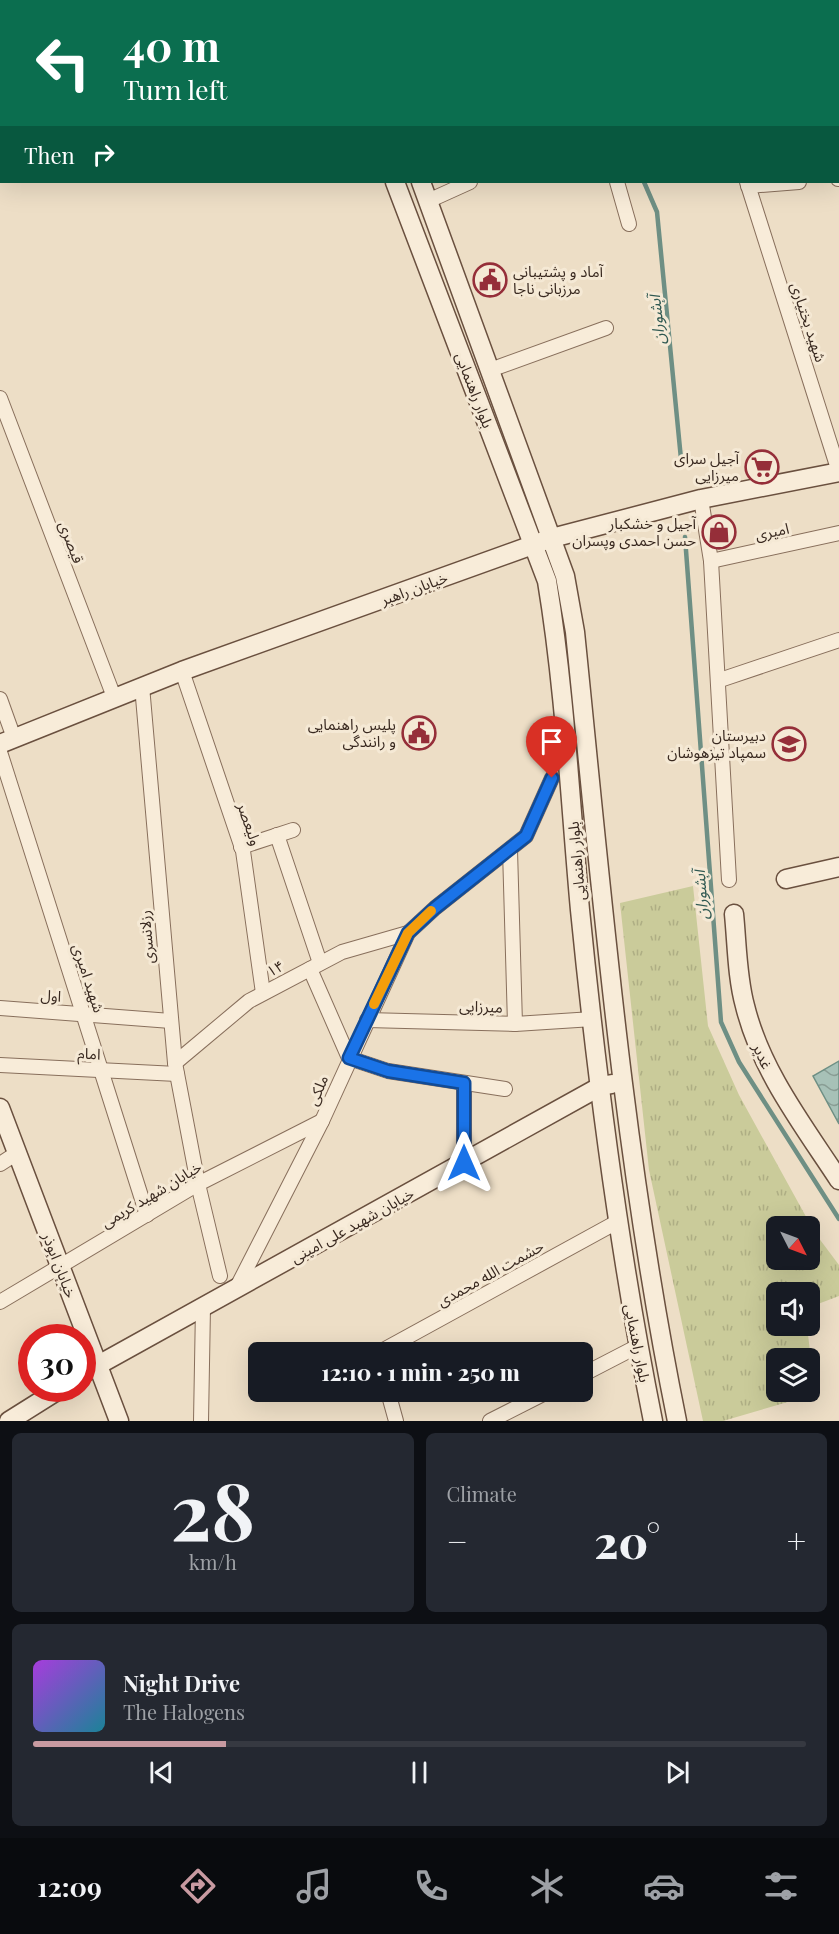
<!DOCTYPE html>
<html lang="en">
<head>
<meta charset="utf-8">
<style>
  :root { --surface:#171b24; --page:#242831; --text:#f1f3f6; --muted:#9ea1a6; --line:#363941; --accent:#c89aa1 }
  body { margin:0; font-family:"Playfair Display","Noto Sans Arabic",serif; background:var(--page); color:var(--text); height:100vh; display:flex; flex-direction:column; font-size:22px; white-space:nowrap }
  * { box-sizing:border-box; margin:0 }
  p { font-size:20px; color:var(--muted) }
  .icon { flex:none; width:33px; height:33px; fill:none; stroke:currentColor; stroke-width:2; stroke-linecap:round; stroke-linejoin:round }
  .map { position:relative; height:1421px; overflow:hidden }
  .sheet { display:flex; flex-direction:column; gap:12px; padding:12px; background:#0d0f14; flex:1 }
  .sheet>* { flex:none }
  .guide { position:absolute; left:0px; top:0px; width:840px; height:183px; box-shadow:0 6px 24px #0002; background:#0b6e4f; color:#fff; overflow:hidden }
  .needle { width:39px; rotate:132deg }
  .controls { position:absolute; left:766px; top:1216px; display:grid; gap:12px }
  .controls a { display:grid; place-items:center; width:54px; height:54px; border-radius:9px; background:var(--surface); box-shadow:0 6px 24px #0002; font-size:30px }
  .speed { position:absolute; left:18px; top:1324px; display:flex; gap:12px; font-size:30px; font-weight:700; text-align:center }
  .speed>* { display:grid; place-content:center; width:78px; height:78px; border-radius:50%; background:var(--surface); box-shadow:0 6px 24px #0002; line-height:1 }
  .speed .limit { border:9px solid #d22; background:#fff; color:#111 }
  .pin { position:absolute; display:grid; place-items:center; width:51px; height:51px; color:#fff; margin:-62px -26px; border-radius:50% 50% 50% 0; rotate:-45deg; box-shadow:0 0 6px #0007 }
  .pin .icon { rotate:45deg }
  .me { position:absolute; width:66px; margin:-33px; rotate:0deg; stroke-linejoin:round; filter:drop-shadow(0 0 4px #0008) }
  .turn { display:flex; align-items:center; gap:21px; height:126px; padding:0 24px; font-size:27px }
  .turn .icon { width:78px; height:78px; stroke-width:2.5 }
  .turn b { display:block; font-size:42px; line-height:51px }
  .then { display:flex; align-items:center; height:57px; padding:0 24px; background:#0003; gap:12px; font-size:22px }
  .big { font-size:45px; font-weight:800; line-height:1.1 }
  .sheet .tile { flex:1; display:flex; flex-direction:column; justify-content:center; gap:9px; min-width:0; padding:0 21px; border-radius:9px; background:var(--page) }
  .sheet .dial { align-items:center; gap:0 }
  .dial b { font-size:78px; line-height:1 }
  .song { display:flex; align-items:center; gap:18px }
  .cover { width:72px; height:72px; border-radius:9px; background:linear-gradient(135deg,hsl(280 70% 55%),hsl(190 70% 35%)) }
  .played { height:6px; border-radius:3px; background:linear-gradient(90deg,var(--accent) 25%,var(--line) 25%) }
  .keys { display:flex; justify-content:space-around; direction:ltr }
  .heat { display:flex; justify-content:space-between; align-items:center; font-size:33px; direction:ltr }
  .sheet .tiles { flex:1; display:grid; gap:12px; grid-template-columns:1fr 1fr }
  .tile:last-child { grid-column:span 2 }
  .trip { position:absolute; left:248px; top:1342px; width:345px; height:60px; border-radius:9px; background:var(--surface); box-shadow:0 6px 24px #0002; font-weight:800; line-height:60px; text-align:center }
  .menu { display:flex; height:96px; justify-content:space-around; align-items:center; background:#090b0e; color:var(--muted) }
  .menu .icon { width:42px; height:42px }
  .menu .on { color:var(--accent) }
  .menu b { font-size:27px; color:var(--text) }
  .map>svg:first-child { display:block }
</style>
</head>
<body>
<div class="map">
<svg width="839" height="1421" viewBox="0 0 839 1421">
  <defs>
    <pattern id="grass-tufts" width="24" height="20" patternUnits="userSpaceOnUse" patternTransform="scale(1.5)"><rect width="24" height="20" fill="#cacb9a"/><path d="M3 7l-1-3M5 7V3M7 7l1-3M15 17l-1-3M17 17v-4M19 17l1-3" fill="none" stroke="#aeae84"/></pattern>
    <pattern id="water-waves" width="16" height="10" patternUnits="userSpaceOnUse" patternTransform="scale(1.5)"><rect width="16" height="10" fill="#a7c1b7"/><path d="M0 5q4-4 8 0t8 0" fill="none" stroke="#899d94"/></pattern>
  </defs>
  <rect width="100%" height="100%" fill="#eddec6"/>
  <path fill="url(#grass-tufts)" fill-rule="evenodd" d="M693 886 708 1026 739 1095 815 1233 839 1265V1296L810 1307V1293H777V1326H807L815 1394 723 1421H703L649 1170 620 903ZM777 1227H810V1260H777ZM777 1359H810V1392H777Z"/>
  <path fill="url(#water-waves)" stroke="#6e8f84" stroke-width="1.5" d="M839 1061V1124L813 1076Z"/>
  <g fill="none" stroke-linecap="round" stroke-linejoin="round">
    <g stroke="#6e8f84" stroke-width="4.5">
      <path d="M595 0V2"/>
      <path d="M644 182 657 212 681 459"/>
      <path d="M685 537 721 1022 739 1062 839 1219"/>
    </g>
    <g stroke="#886f5c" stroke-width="16">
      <g id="street">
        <path d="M566 0V2"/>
        <path d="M689 1 691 0"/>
        <path d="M838 50H839"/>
        <path d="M838 179H839"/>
        <path d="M617 182 629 224"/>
        <path d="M747 182 839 472"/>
        <path d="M748 186 799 182"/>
        <path d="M428 201 470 182"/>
        <path d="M490 370 606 328"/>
        <path d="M0 398 114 697"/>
        <path d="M701 499 711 561 729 880"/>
        <path d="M711 561 839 533"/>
        <path d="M182 671 243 851 263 993"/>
        <path d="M720 680 839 640"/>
        <path d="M142 686 175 1063 198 1184 220 1276"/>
        <path d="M0 699 14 738"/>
        <path d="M0 752 147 1215"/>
        <path d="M277 835 320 963"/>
        <path d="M241 847 293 830"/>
        <path d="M510 850 515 1024"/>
        <path d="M310 969 349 1058 388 1071 505 1089"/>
        <path d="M0 1008 171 1021"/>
        <path d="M367 1020 515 1024 593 1019"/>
        <path d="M175 1063 249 1001 342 952 408 933"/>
        <path d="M0 1065 177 1074"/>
        <path d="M464 1083V1163"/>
        <path d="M0 1164 17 1153"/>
        <path d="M236 1289 322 1121 408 933 435 908 526 836 552 778"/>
        <path d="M0 1302 198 1184 322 1121"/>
        <path d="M378 1353 617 1222"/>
        <path d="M582 1375 638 1346"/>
        <path d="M388 1392 396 1421"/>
        <path d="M201 1421 203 1307"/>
        <path d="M490 1421 547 1392"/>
      </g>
    </g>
    <g stroke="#6a503f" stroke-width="21">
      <g id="secondary">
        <path d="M328 0 329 2"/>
        <path d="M355 0V2"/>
        <path d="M827 0V2"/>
        <path d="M838 33 839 34"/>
        <path d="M395 182 547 581C565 690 570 800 580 910 597 1081 619 1252 653 1421"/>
        <path d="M421 182 565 576 575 632C602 896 624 1161 677 1421"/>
        <path d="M0 744 182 671 552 538 701 499 839 472"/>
        <path d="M786 879 839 867"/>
        <path d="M734 914C737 944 737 977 745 1006 761 1071 803 1125 839 1180"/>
        <path d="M0 1108 119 1421"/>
        <path d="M82 1374 601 1086 612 1084"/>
        <path d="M9 1421 60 1389"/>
      </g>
    </g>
    <use href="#street" stroke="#f8ecd9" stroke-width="14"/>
    <use href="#secondary" stroke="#f8ecd9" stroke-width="18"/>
  </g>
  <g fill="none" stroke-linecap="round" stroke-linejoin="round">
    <g stroke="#114b97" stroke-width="15">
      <path id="route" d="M464 1163V1083L388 1071 349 1058 408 933 435 908 526 836 552 778"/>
    </g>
    <use href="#route" stroke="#1a73e8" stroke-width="10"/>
    <path stroke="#f59e0b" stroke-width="10" d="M374 1004 408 933 431 911"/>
  </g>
  <defs>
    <g id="civic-ring" transform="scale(1.725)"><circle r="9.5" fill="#f5e9d5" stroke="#952e39" stroke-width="1.5"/><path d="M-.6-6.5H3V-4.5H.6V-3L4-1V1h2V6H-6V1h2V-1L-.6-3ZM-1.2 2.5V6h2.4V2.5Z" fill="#952e39"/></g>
    <g id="supermarket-ring" transform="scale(1.725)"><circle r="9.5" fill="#f5e9d5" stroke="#952e39" stroke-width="1.5"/><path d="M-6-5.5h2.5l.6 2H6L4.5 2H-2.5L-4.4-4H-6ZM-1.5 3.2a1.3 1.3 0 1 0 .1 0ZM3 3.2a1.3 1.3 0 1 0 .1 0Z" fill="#952e39"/></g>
    <g id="shop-ring" transform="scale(1.725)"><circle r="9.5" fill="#f5e9d5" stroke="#952e39" stroke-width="1.5"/><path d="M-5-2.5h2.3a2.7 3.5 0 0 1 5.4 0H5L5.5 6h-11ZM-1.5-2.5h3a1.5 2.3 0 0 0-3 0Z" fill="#952e39"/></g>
    <g id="school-ring" transform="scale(1.725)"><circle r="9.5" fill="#f5e9d5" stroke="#952e39" stroke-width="1.5"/><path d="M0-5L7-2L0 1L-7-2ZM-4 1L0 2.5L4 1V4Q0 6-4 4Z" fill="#952e39"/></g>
  </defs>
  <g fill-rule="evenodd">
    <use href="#civic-ring" x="490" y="280"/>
    <use href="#supermarket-ring" x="762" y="467"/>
    <use href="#shop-ring" x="719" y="532"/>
    <use href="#civic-ring" x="419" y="733"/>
    <use href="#school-ring" x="789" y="744"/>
  </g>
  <g text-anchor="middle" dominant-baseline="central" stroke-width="6" stroke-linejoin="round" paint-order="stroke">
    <g font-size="15" fill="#392920" stroke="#f5e9d5" text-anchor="end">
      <text x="513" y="271" text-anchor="start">آماد و پشتیبانی<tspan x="513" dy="17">مرزبانی ناجا</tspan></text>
      <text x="739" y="458">آجیل سرای<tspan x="739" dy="17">میرزایی</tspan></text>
      <text x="696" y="523">آجیل و خشکبار<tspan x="696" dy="17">حسن احمدی وپسران</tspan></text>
      <text x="396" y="724">پلیس راهنمایی<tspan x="396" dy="17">و رانندگی</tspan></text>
      <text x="766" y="735">دبیرستان<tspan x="766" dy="17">سمپاد تیزهوشان</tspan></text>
    </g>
    <g font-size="15" fill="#392920" stroke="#f5e9d5">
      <text transform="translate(809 322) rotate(72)">شهید بختیاری</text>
      <text transform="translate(475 390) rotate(69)">بلوار راهنمایی</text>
      <text transform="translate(772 531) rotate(-12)">امیری</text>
      <text transform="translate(72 542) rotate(69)">قیصری</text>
      <text transform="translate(414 588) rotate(-20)">خیابان راهبر</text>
      <text transform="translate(250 824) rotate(71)">ولیعصر</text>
      <text transform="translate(576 861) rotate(-95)">بلوار راهنمایی</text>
      <text transform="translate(146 937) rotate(-95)">رزلانسری</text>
      <text transform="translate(275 968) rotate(-28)">۱۴</text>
      <text transform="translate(89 978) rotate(72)">شهید امیری</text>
      <text transform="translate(51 995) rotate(4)">اول</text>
      <text transform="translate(481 1006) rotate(2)">میرزایی</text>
      <text transform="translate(89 1053) rotate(3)">امام</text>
      <text transform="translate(763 1056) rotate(66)">غدیر</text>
      <text transform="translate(317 1090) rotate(-67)">ملکی</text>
      <text transform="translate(151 1194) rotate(-31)">خیابان شهید کریمی</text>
      <text transform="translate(352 1225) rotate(-29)">خیابان شهید علی امینی</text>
      <text transform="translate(60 1265) rotate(69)">خیابان ابوذر</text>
      <text transform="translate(490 1273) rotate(-29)">حشمت الله محمدی</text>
      <text transform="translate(638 1343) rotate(79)">بلوار راهنمایی</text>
    </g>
    <g font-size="16" font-style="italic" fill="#2f5851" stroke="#f5e9d5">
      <text transform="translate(656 320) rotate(-96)">آبشوران</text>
      <text transform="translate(700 895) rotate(-94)">آبشوران</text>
    </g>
  </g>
</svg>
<div class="controls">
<a><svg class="needle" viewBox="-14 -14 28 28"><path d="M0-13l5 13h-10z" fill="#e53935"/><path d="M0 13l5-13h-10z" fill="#9ea1a6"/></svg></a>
<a><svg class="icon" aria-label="sound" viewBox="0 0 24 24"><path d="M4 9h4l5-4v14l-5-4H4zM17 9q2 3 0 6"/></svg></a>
<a><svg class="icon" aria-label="layers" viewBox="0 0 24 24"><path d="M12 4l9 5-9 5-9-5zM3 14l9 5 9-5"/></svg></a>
</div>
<div class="speed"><div class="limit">30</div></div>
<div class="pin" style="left:552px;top:778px;background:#d93025"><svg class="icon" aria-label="arrive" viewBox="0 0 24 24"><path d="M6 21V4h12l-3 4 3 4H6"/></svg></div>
<svg class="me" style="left:464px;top:1163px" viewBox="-20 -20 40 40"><path d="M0-17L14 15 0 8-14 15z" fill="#1a73e8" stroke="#fff" stroke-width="4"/></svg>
<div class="trip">12:10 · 1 min · 250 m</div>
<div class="guide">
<div class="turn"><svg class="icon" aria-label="left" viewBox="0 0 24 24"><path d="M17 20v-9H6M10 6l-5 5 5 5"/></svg><div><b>40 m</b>Turn left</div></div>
<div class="then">Then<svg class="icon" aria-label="right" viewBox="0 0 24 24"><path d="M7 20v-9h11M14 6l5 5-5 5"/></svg></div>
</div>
</div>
<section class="sheet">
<div class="tiles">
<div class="tile dial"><b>28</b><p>km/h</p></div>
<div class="tile"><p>Climate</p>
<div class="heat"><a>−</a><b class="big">20°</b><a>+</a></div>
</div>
<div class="tile">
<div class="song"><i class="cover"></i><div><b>Night Drive</b><p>The Halogens</p></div></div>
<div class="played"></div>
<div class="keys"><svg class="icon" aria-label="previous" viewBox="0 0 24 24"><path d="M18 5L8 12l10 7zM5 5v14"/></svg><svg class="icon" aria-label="pause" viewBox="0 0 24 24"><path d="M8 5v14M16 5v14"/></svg><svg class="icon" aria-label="next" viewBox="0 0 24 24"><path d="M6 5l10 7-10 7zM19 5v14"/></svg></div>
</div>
</div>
</section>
<nav class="menu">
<b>12:09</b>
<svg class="icon on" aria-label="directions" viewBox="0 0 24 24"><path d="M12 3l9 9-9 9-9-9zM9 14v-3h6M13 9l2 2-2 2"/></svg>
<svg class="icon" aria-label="music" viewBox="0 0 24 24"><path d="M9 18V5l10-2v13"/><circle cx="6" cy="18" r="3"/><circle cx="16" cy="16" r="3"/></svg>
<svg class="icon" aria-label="phone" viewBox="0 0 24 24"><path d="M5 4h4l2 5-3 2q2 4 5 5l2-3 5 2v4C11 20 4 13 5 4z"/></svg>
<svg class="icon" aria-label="climate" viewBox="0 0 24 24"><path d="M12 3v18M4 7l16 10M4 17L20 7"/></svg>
<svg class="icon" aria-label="car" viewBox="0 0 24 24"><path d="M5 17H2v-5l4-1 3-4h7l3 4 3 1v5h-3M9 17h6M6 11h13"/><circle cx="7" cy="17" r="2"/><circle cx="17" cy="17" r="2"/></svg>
<svg class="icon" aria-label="filters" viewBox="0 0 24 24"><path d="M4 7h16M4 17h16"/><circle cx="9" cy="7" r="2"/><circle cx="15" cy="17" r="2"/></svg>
</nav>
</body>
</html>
